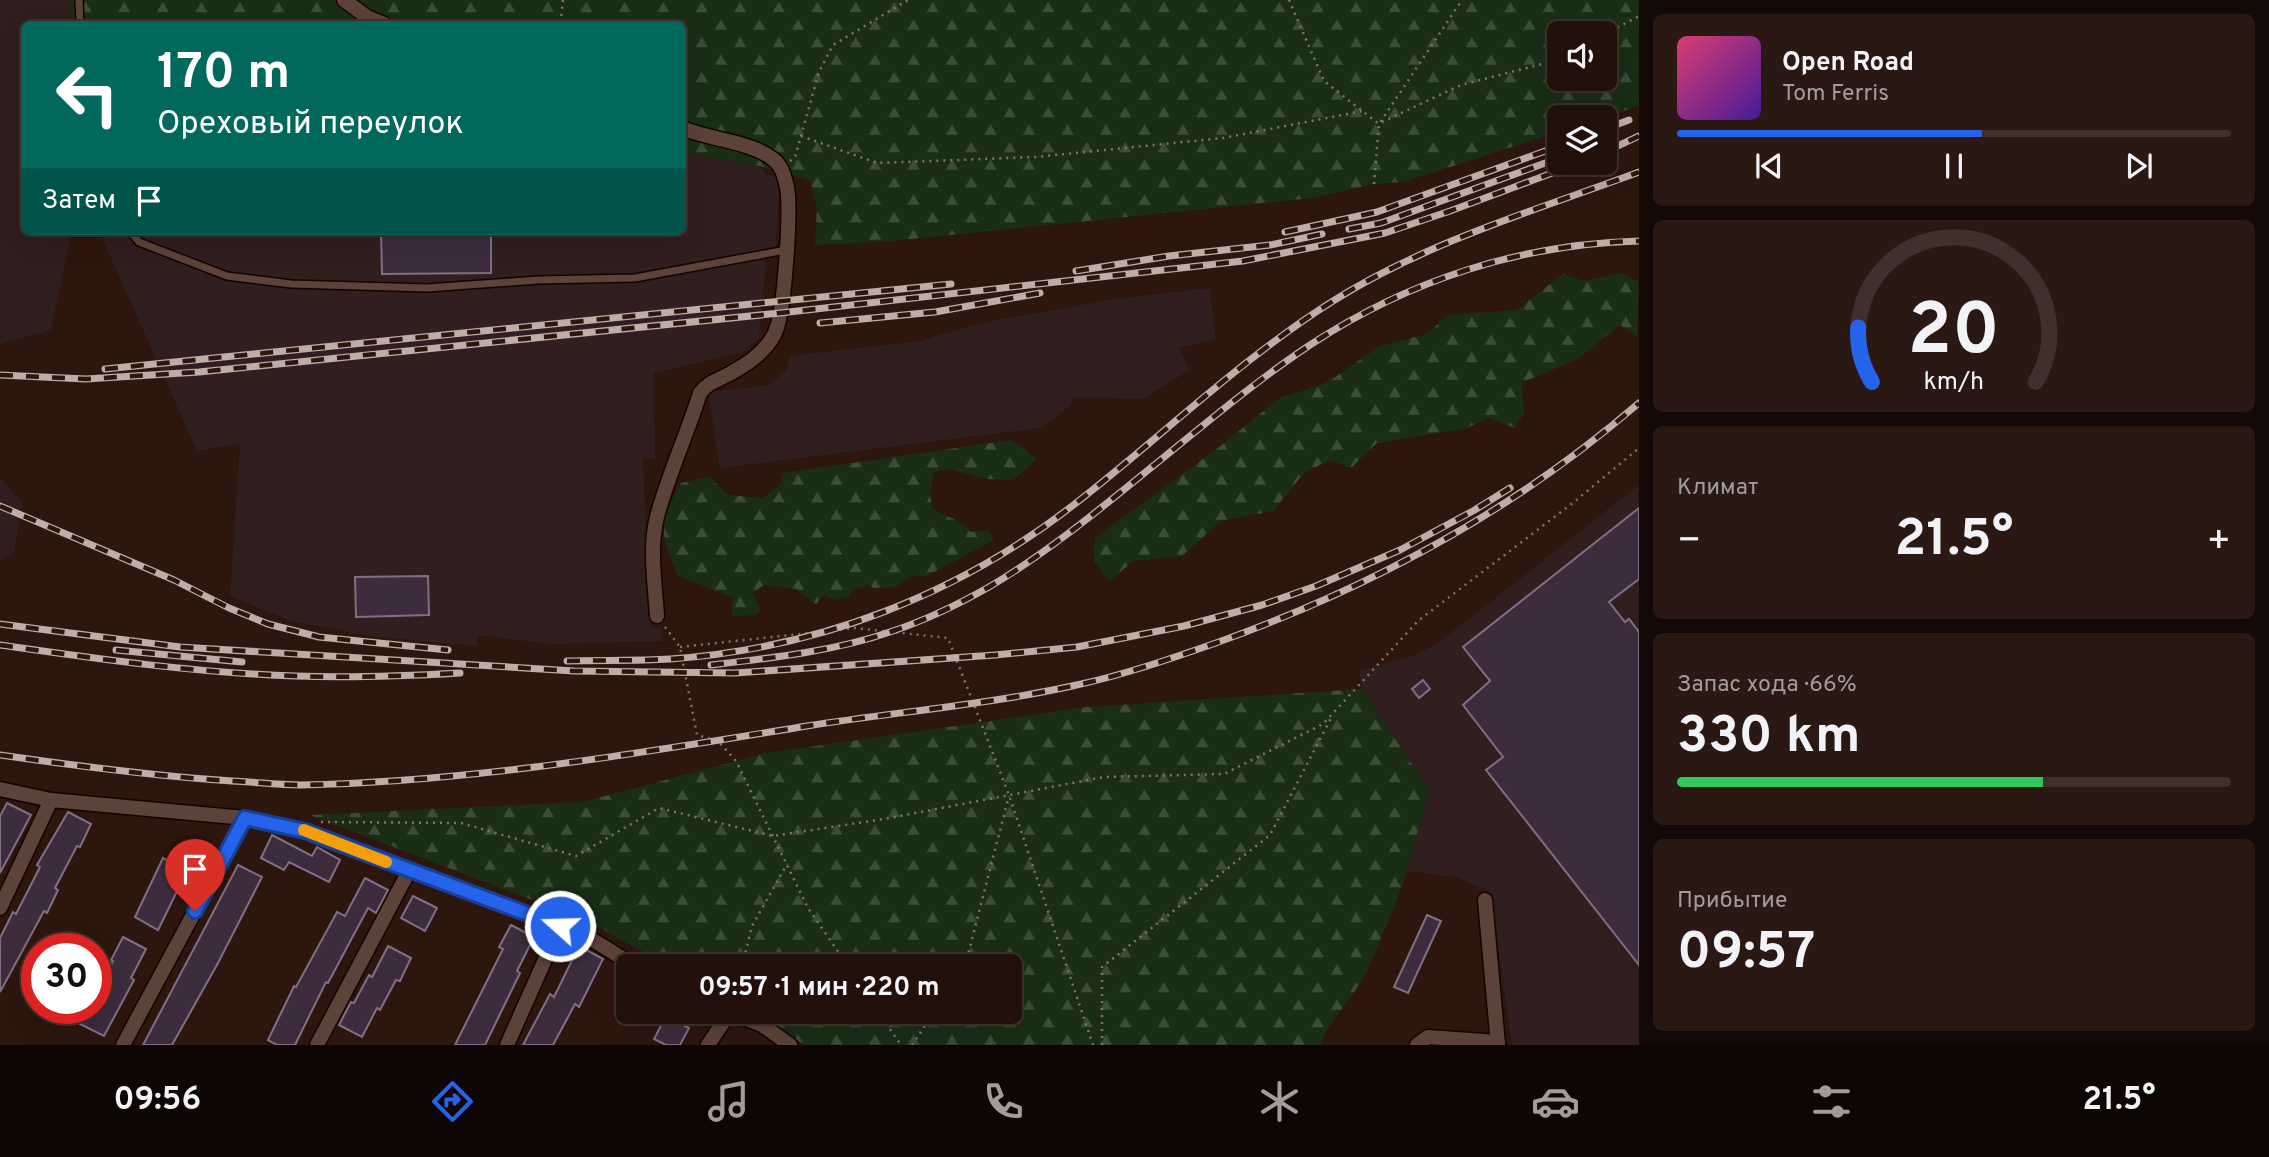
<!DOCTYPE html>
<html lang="ru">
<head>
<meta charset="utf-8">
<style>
  :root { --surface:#22100a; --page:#2a1913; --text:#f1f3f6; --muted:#a29d9c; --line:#3f302b; --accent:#2563eb }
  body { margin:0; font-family:Overpass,sans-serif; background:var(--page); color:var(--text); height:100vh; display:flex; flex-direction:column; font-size:26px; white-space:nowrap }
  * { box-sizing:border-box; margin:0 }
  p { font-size:23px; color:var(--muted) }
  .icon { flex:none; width:38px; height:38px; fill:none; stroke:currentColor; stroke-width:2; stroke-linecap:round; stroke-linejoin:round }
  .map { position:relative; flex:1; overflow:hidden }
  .side { display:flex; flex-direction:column; gap:14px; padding:14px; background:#130906; width:630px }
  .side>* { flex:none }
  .top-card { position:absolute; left:21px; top:21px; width:665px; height:214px; border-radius:10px; box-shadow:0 7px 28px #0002,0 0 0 2px var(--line); background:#00695c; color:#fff; overflow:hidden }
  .buttons { position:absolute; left:1547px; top:21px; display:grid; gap:14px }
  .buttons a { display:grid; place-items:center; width:70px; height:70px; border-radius:10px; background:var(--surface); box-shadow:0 7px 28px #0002,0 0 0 2px var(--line); font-size:35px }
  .speed { position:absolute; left:21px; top:933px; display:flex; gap:14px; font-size:35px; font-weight:700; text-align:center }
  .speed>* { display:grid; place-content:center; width:91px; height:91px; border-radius:50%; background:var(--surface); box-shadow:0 7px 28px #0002,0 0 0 2px var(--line); line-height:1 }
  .speed .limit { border:10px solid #d22; background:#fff; color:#111 }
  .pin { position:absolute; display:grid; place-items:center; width:60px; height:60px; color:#fff; margin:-72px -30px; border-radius:50% 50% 50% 0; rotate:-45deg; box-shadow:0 0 7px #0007 }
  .pin .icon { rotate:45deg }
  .me { position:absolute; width:77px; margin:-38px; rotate:290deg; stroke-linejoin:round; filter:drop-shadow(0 0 5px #0008) }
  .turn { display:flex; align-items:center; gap:24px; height:147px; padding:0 21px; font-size:32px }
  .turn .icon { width:91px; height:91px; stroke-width:2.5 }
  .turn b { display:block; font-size:49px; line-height:60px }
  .then { display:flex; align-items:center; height:66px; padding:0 21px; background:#0003; gap:14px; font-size:26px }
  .big { font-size:52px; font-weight:700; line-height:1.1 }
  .side .tile { flex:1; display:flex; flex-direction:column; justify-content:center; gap:10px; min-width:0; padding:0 24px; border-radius:10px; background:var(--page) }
  .side .dial { align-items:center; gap:0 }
  .dial svg { height:182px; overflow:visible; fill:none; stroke:var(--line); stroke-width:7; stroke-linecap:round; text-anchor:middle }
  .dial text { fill:var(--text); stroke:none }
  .song { display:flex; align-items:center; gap:21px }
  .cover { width:84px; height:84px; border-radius:10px; background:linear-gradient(135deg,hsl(340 70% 55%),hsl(260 70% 35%)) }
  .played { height:7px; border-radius:4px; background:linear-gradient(90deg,var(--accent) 55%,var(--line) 55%) }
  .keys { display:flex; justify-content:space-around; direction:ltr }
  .heat { display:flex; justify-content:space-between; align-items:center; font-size:38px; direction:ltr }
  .charge { height:10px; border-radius:5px; background:linear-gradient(90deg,#34c759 66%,var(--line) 0) }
  .trip { position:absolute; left:616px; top:954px; width:406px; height:70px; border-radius:10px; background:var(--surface); box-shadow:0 7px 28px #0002,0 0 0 2px var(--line); font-weight:700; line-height:70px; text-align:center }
  .menu { display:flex; height:112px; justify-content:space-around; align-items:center; background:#0e0604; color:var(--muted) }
  .menu .icon { width:49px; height:49px }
  .menu .current { color:var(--accent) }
  .menu b { font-size:32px; color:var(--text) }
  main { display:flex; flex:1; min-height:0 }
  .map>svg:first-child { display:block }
</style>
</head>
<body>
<main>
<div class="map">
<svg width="1639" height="1045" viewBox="0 0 1639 1045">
  <defs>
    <pattern id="forest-firs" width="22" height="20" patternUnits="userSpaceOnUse" patternTransform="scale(1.75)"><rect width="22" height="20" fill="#1a2e16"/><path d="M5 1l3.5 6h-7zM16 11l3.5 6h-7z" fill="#3b4c37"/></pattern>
  </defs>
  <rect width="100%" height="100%" fill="#2d160e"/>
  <g fill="#311e1f">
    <path d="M0 0H70L72 24H24V231H72L51 330 0 344Z"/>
    <path d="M683 153 759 166 766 175 779 176 776 249 767 250 759 338 743 352 654 373 655 459H643L650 627 662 628V641L552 644 478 635 477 646 370 636 291 621 230 596 240 444 197 451 99 231H682Z"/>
    <path d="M1210 288 1216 340 1179 347 1190 370 1142 399 1074 397 1070 406 1041 428 720 468 708 392 770 385 786 370 790 356 920 341 981 323 1114 299Z"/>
    <path d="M0 477 22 503 14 553 0 562Z"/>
    <path d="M1639 485V1045H1512L1490 892 1455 877 1407 871 1429 790 1362 689 1360 671 1415 655 1437 644Z"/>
  </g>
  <g fill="url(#forest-firs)" fill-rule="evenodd">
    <path d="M70 0H1639V106L1604 117H1559V132L1403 182 1374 184 1312 198 892 241 815 245 817 207 810 180 759 166 683 153 682 24H72ZM1559 33H1605V79H1559Z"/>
    <path d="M1622 273 1639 282 1637 337 1620 325 1578 359 1521 383 1524 413 1515 428 1489 418 1467 428 1377 443 1351 468 1330 460 1305 472 1273 511 1221 521 1182 556 1133 561 1110 581 1094 562 1095 538 1218 448 1278 399 1328 382 1380 346 1427 334 1448 315 1517 310 1563 274 1584 281Z"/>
    <path d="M1012 440 1037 459 1013 480 987 479 950 469 934 472 930 493 932 509 958 521 971 532 988 530 994 540 924 577 912 575 896 587 873 588 870 585 853 589 848 597 834 600 824 595 816 604 796 589 764 585 752 593 761 609 756 615 733 616 731 605 734 598 677 575C660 532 658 524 681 483L710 477 728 495 763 498 781 484 783 473Z"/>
    <path d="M1362 689 1429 790 1407 871 1393 910 1364 978 1328 1028 1320 1045H805L753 1012H1010V966H669L587 921 310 815 583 802 767 753 1087 707Z"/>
  </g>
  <g fill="#3c2c3e" stroke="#826f84" stroke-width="2">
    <path d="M381 231H491V273L382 274Z"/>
    <path d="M1639 508V579L1609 602 1625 622 1629 619 1639 632V965L1486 770 1503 757 1463 705 1490 681 1463 647Z"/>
    <path d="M428 576 429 615 356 617 355 577Z"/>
    <path d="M1423 680 1430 689 1419 698 1412 689Z"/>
    <path d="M7 803 31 815 0 873V816Z"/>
    <path d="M68 812 91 824 80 847 77 846 55 888 58 890 47 913 44 911 0 992V938L13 912 16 914 40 867 37 865Z"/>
    <path d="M272 835 312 856 317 847 340 860 329 882 289 862 284 870 261 858Z"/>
    <path d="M163 858 187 871 158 930 135 917Z"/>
    <path d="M238 865 262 877 218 963 172 1045H143Z"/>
    <path d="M365 878 388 890 376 913 368 908 328 983 326 982 295 1045H277L268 1040 294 986 296 987 337 912 345 916Z"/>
    <path d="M413 896 437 908 425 931 401 918Z"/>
    <path d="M1427 915 1441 921 1408 993 1394 987Z"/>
    <path d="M511 925 534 937 517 971 520 973 485 1045H455L503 949 499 947Z"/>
    <path d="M123 937 146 949 131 978 134 980 104 1036 80 1024 89 1008H96V994L113 961 111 960Z"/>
    <path d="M388 946 411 958 400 981 396 980 380 1010 377 1008 362 1037 339 1025 351 1002 354 1003 369 975 372 977Z"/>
    <path d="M579 946 603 959 579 1007 575 1004 553 1045H523L550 994 554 997Z"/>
    <path d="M666 1016 689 1028 680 1045H666L654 1039Z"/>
  </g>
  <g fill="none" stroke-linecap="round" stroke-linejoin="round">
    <g stroke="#140300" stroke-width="10">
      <g id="lane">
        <path d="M79 0 80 24"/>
        <path d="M130 231 139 242 227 276 291 284 427 288 538 280 635 278 786 250"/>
      </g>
    </g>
    <g stroke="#140300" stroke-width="17">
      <g id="street">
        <path d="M344 0 367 17 384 24"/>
        <path d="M657 616C655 584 649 548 657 517 668 475 687 435 700 393 709 381 719 380 731 373 744 366 759 356 768 344 771 340 775 334 776 330 785 308 791 210 787 187 784 175 782 166 773 159 750 141 710 140 682 128"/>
        <path d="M0 789 51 800 245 818 305 831 583 934 635 966"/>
        <path d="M1485 900 1498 1045"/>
        <path d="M0 908 51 800"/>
        <path d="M729 1012 762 1025 790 1045"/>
        <path d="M123 1045 245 818"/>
        <path d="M317 1045 409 871"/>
        <path d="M507 1045 560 926"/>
        <path d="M708 1045 730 1012"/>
        <path d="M1417 1045 1428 1037 1498 1042"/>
      </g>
    </g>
    <g stroke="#85716b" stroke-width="2.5" stroke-dasharray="2 5" stroke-linecap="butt">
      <path d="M563 0 561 19 564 24"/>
      <path d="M1289 0 1324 81 1379 124"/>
      <path d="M1605 34 1639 16"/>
      <path d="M1382 122 1461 85 1550 62 1559 57"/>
      <path d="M801 136 877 163 1036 157 1223 138 1363 111"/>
      <path d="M790 161 795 157 819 72 833 45 908 0"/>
      <path d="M1374 184 1379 124 1462 0"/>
      <path d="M665 627 680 647 697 735 718 741 736 761 808 908 848 966"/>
      <path d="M680 647 855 628 948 638 1009 795 1093 1045"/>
      <path d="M321 822 461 823 576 856 659 808 773 836 884 819 1104 777 1224 774 1323 724 1418 621 1574 502 1639 448"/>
      <path d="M742 966 752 926 787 864"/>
      <path d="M965 966 1009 796"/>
      <path d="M878 1012 901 1045"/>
      <path d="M912 1045 934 1012"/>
      <path d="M1102 1045V967L1270 835 1331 718"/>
    </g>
    <use href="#lane" stroke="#5c4239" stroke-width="7"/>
    <use href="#street" stroke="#5c4239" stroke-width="14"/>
    <g stroke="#bfada7" stroke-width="7">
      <g id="rail">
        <path d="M1605 129 1629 120"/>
        <path d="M1605 152 1639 136"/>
        <path d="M1349 229 1381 223 1559 158"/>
        <path d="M1285 232 1377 212 1559 146"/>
        <path d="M1076 271 1169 256 1270 245 1322 234"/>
        <path d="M820 323 935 312 1040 293"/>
        <path d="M105 369 951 284"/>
        <path d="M0 375 86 379 199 372 780 313 1243 261 1385 233 1450 211 1579 163"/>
        <path d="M0 506 174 580 229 608 268 624 319 637 448 650"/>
        <path d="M0 624 180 647 574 671 735 673 995 655 1077 647 1184 626 1262 605 1316 586 1400 550 1473 511 1510 488"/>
        <path d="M0 645C98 659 197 673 296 676 351 678 405 676 460 673"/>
        <path d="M116 650 242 662"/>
        <path d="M567 661C601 660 636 661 670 659 818 649 960 594 1076 503 1161 437 1242 358 1333 301 1427 242 1536 210 1639 172"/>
        <path d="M711 665C772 658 836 651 893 631 926 620 959 604 989 587 1052 550 1107 503 1163 458 1211 419 1259 379 1310 345 1409 280 1521 244 1639 241"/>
        <path d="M0 755C77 766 154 776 232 781 255 782 278 785 301 785 471 782 639 753 807 726 895 712 985 705 1072 686 1120 676 1167 660 1213 644 1368 589 1514 511 1639 403"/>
      </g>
    </g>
    <use href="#rail" stroke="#2d160e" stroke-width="4.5" stroke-dasharray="13" stroke-linecap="butt"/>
  </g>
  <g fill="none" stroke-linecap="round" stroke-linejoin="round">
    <g stroke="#184099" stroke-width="18">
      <path id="route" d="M195 911 245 818 305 831 560 926"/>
    </g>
    <use href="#route" stroke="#2563eb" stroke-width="12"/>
    <path stroke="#f59e0b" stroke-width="12" d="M304 830 386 862"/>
  </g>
</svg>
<div class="buttons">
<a><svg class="icon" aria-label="sound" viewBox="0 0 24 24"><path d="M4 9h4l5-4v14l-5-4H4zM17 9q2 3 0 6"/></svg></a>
<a><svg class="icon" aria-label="layers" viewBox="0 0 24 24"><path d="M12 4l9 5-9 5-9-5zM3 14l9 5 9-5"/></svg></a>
</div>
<div class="speed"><div class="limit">30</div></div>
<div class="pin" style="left:195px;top:911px;background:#d93025"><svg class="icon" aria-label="arrive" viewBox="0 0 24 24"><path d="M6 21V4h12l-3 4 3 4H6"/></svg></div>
<svg class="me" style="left:560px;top:926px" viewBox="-20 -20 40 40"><circle r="17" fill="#2563eb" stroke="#fff" stroke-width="3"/><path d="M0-11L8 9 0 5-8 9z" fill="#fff"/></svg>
<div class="trip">09:57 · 1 мин · 220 m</div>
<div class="top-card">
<div class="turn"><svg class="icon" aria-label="left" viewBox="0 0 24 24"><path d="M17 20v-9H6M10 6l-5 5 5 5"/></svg><div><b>170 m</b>Ореховый переулок</div></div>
<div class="then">Затем<svg class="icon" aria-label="arrive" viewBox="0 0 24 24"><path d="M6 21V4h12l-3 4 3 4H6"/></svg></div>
</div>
</div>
<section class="side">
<div class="tile">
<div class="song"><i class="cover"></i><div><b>Open Road</b><p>Tom Ferris</p></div></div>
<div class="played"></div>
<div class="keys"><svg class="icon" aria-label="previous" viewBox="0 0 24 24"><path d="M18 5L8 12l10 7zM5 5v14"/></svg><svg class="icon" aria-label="pause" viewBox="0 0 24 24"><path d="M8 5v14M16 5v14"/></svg><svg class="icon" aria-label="next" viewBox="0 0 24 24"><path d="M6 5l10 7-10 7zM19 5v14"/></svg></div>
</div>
<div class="tile dial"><svg viewBox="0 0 100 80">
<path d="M14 69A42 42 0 1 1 86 69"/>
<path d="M14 69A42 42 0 0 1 8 45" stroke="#2563eb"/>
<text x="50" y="56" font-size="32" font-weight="700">20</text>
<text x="50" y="72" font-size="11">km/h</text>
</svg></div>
<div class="tile"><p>Климат</p>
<div class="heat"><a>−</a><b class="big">21.5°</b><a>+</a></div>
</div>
<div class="tile"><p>Запас хода · 66%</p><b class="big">330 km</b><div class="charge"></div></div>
<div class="tile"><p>Прибытие</p><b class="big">09:57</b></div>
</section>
</main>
<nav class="menu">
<b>09:56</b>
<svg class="icon current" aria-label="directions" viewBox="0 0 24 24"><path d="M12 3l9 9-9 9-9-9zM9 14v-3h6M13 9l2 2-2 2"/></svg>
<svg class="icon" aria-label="music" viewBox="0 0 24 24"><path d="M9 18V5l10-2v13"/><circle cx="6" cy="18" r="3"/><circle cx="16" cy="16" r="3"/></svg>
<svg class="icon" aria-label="phone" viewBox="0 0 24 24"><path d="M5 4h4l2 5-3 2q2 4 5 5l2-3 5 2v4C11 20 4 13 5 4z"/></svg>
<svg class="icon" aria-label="climate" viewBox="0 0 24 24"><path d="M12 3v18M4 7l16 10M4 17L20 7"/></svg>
<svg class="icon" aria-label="car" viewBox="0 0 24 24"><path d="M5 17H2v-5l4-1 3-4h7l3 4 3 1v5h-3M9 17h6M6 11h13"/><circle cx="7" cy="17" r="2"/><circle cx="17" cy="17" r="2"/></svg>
<svg class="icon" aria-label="filters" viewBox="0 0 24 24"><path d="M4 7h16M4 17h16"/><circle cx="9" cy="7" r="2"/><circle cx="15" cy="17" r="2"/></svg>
<b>21.5°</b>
</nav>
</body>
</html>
